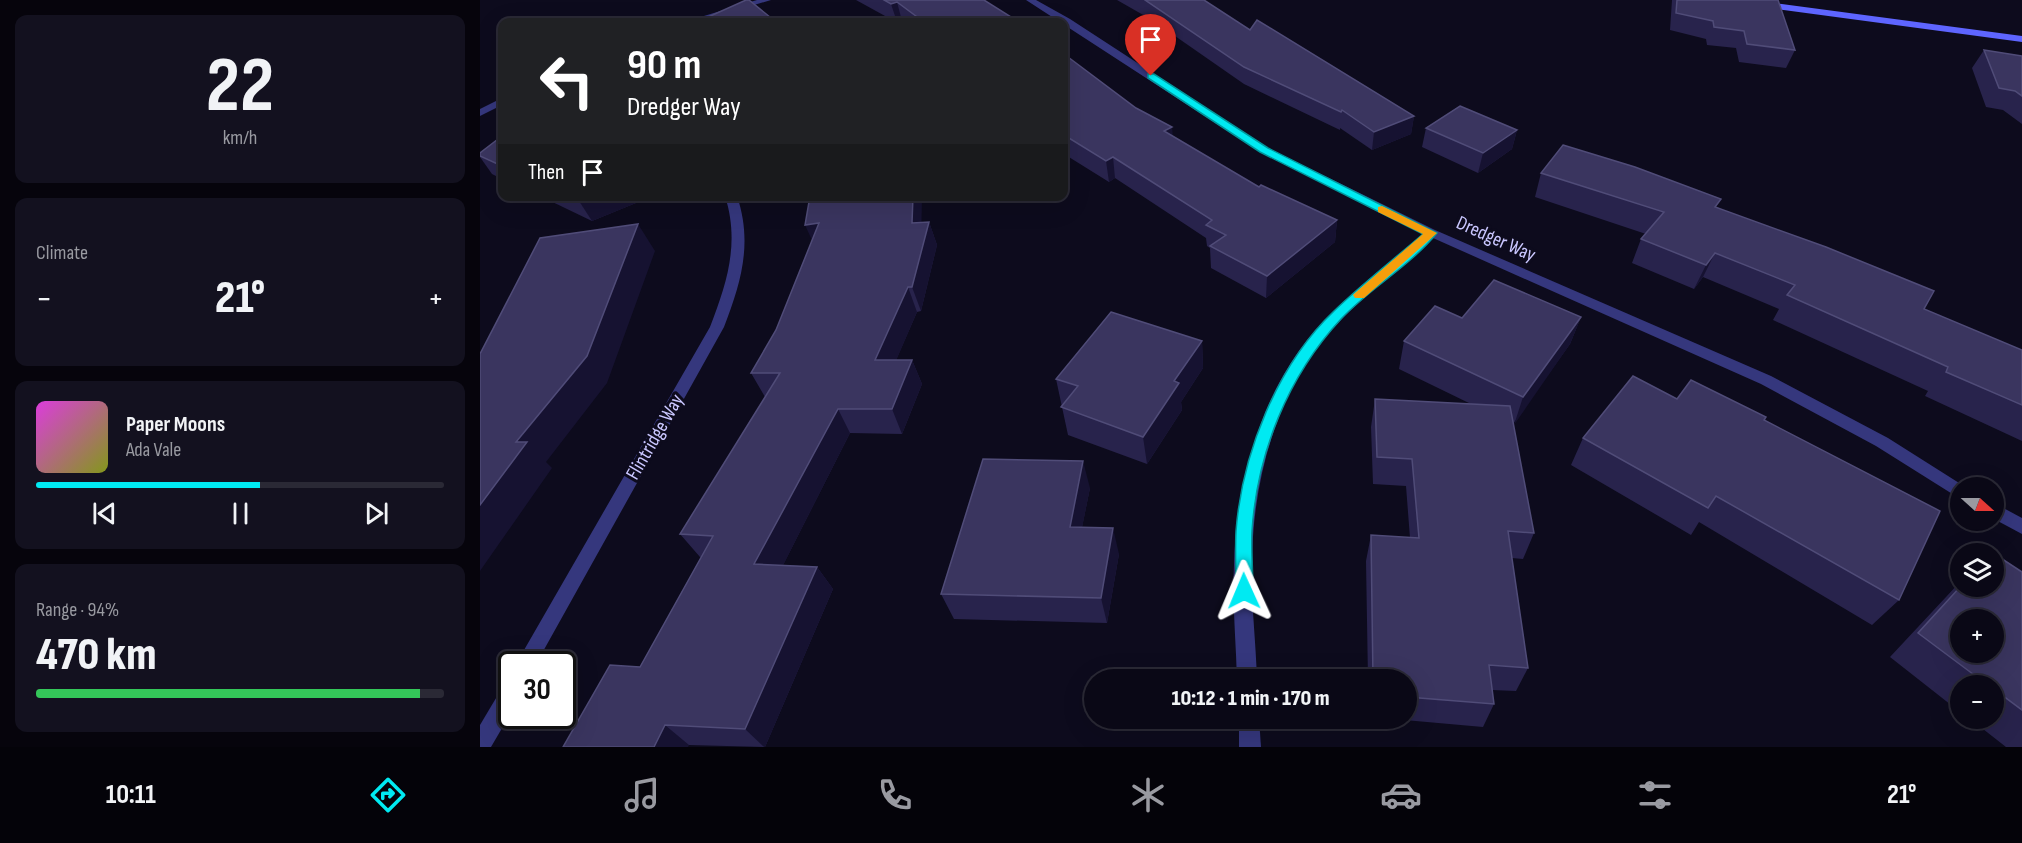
<!DOCTYPE html>
<html lang="en">
<head>
<meta charset="utf-8">
<style>
  :root { --surface:#0a0816; --page:#13111f; --text:#f1f3f6; --muted:#999aa1; --line:#2a2935; --accent:#00eaf2 }
  body { margin:0; font-family:"Sofia Sans Condensed",sans-serif; background:var(--page); color:var(--text); height:100vh; display:flex; flex-direction:column; font-size:22px; white-space:nowrap }
  * { box-sizing:border-box; margin:0 }
  p { font-size:20px; color:var(--muted) }
  .icon { flex:none; width:33px; height:33px; fill:none; stroke:currentColor; stroke-width:2; stroke-linecap:round; stroke-linejoin:round }
  .map { position:relative; flex:1; overflow:hidden }
  .side { display:flex; flex-direction:column; gap:15px; padding:15px; background:#06040c; width:480px }
  .side>* { flex:none }
  .guide { position:absolute; left:18px; top:18px; width:570px; height:183px; border-radius:12px; box-shadow:0 6px 24px #0002,0 0 0 2px var(--line); background:#202124; color:#fff; overflow:hidden }
  .needle { width:39px; rotate:111deg }
  .tools { position:absolute; left:1470px; top:477px; display:grid; gap:12px }
  .tools a { display:grid; place-items:center; width:54px; height:54px; border-radius:50%; background:var(--surface); box-shadow:0 6px 24px #0002,0 0 0 2px var(--line); font-size:30px }
  .speed { position:absolute; left:18px; top:651px; display:flex; gap:12px; font-size:30px; font-weight:700; text-align:center }
  .speed>* { display:grid; place-content:center; width:78px; height:78px; border-radius:50%; background:var(--surface); box-shadow:0 6px 24px #0002,0 0 0 2px var(--line); line-height:1 }
  .speed .limit { border:3px solid #111; border-radius:9px; background:#fff; color:#111 }
  .pin { position:absolute; display:grid; place-items:center; width:51px; height:51px; color:#fff; margin:-62px -26px; border-radius:50% 50% 50% 0; rotate:-45deg; box-shadow:0 0 6px #0007 }
  .pin .icon { rotate:45deg }
  .me { position:absolute; width:66px; margin:-33px; rotate:359deg; stroke-linejoin:round; filter:drop-shadow(0 0 4px #0008) }
  .turn { display:flex; align-items:center; gap:21px; height:126px; padding:0 30px; font-size:27px }
  .turn .icon { width:78px; height:78px; stroke-width:2.5 }
  .turn b { display:block; font-size:42px; line-height:51px }
  .then { display:flex; align-items:center; height:57px; padding:0 30px; background:#0003; gap:12px; font-size:22px }
  .big { font-size:45px; font-weight:800; line-height:1.1 }
  .side .tile { flex:1; display:flex; flex-direction:column; justify-content:center; gap:9px; min-width:0; padding:0 21px; border-radius:12px; background:var(--page) }
  .side .dial { align-items:center; gap:0 }
  .dial b { font-size:78px; line-height:1 }
  .song { display:flex; align-items:center; gap:18px }
  .cover { width:72px; height:72px; border-radius:9px; background:linear-gradient(135deg,hsl(300 70% 55%),hsl(70 70% 35%)) }
  .played { height:6px; border-radius:3px; background:linear-gradient(90deg,var(--accent) 55%,var(--line) 55%) }
  .keys { display:flex; justify-content:space-around; direction:ltr }
  .heat { display:flex; justify-content:space-between; align-items:center; font-size:33px; direction:ltr }
  .charge { height:9px; border-radius:4px; background:linear-gradient(90deg,#34c759 94%,var(--line) 0) }
  .trip { position:absolute; left:604px; top:669px; width:333px; height:60px; border-radius:30px; background:var(--surface); box-shadow:0 6px 24px #0002,0 0 0 2px var(--line); font-weight:800; line-height:60px; text-align:center }
  .dock { display:flex; height:96px; justify-content:space-around; align-items:center; background:#040309; color:var(--muted) }
  .dock .icon { width:42px; height:42px }
  .dock .current { color:var(--accent) }
  .dock b { font-size:27px; color:var(--text) }
  main { display:flex; flex:1; min-height:0 }
  .map>svg:first-child { display:block }
</style>
</head>
<body>
<main>
<section class="side">
<div class="tile dial"><b>22</b><p>km/h</p></div>
<div class="tile"><p>Climate</p>
<div class="heat"><a>−</a><b class="big">21°</b><a>+</a></div>
</div>
<div class="tile">
<div class="song"><i class="cover"></i><div><b>Paper Moons</b><p>Ada Vale</p></div></div>
<div class="played"></div>
<div class="keys"><svg class="icon" aria-label="previous" viewBox="0 0 24 24"><path d="M18 5L8 12l10 7zM5 5v14"/></svg><svg class="icon" aria-label="pause" viewBox="0 0 24 24"><path d="M8 5v14M16 5v14"/></svg><svg class="icon" aria-label="next" viewBox="0 0 24 24"><path d="M6 5l10 7-10 7zM19 5v14"/></svg></div>
</div>
<div class="tile"><p>Range · 94%</p><b class="big">470 km</b><div class="charge"></div></div>
</section>
<div class="map">
<svg width="1542" height="747" viewBox="0 0 1542 747">
  <rect width="100%" height="100%" fill="#0d0b1d"/>
  <g fill="none" stroke-linecap="round" stroke-linejoin="round">
    <g fill="#35377d" fill-rule="evenodd">
      <path d="M277 0H291L217 22H204Z"/>
      <path d="M546 0H556L590 19 788 148 955 230 1291 376 1408 438 1487 488H1480V497L1474 495 1396 446 1281 384 953 238C916 272 874 302 843 340 793 402 772 488 772 566 771 604 776 642 777 680H757C756 641 752 603 754 565 756 485 780 394 834 332 867 295 906 266 943 234L780 152Z"/>
      <path d="M22 98V105L0 116V109Z"/>
      <path d="M245 196H257C273 243 261 283 244 327L56 664H36L230 327C247 283 260 243 245 196Z"/>
      <path d="M1514 503 1542 518V534L1514 519Z"/>
      <path d="M32 680V711L11 747H0V725L25 683Z"/>
      <path d="M759 718H779L781 747H759Z"/>
    </g>
    <path fill="#5e65ff" fill-rule="evenodd" d="M1247 0H1271L1542 36V42L1251 3Z"/>
  </g>
  <g fill="#28234c">
    <path d="M376 0H504L539 22H424L422 21 416 22Z"/>
    <path d="M637 0H724L770 30 934 116 931 134 892 150 860 128V130L764 84 672 20Z"/>
    <path d="M1192 0H1298L1315 50 1306 68 1259 62 1256 48 1227 45 1226 39 1190 30Z"/>
    <path d="M1504 50 1542 56V124L1523 110 1506 107 1492 68Z"/>
    <path d="M584 54 693 137 779 187 857 220 855 242 786 298 731 268 730 248 727 246 726 238 635 178 629 182 584 154Z"/>
    <path d="M946 128 1037 130 1032 149 998 173 942 147Z"/>
    <path d="M22 136V179L12 174 0 157V153Z"/>
    <path d="M1061 173 1237 207 1444 309 1542 350V441L1445 396 1448 391 1293 320 1299 309 1223 277 1214 289 1152 263 1161 239 1166 234 1055 197Z"/>
    <path d="M60 196H173L112 221Z"/>
    <path d="M441 222H449L457 245 441 311 437 312 416 360H432L442 384 422 434 370 433 303 565 337 567 353 589 285 747 209 745 83 747 160 667 221 557H220L200 534 285 397 271 373 296 330 332 240Z"/>
    <path d="M1101 317 1090 344 1033 424 1054 533 1043 559 1032 558 1048 668 1036 691 1012 690 1014 704 1003 727 902 718H927V680H888L886 561 891 535 930 538 926 486 893 484 891 427 895 399 991 404 919 369 924 341 982 318Z"/>
    <path d="M722 341 723 368 701 402 702 410 667 464 588 435 576 379Z"/>
    <path d="M1197 399 1284 420 1419 600 1392 625 1219 522 1211 535 1091 465 1103 438Z"/>
    <path d="M610 488 602 527 639 554 627 623 474 619 461 594Z"/>
    <path d="M1542 572V747H1526L1489 718H1514V686H1480V712L1410 657 1480 582V586H1514Z"/>
  </g>
  <g fill="#161231">
    <path d="M417 2 422 21 417 22 411 4Z"/>
    <path d="M934 116 931 134 892 150 894 132Z"/>
    <path d="M692 127 694 148 684 131Z"/>
    <path d="M1037 130 1032 149 998 173 1003 153Z"/>
    <path d="M633 157 635 178 629 182 626 161Z"/>
    <path d="M111 196H173L112 221 99 201Z"/>
    <path d="M433 196H442L441 247 432 223Z"/>
    <path d="M857 220 855 242 786 298 787 276Z"/>
    <path d="M449 222 457 245 441 311 432 287Z"/>
    <path d="M339 223 336 249 325 225Z"/>
    <path d="M158 224 175 251 127 383 66 462 72 468 0 571V505Z"/>
    <path d="M1235 253 1223 277 1214 289 1226 265Z"/>
    <path d="M428 287 437 312 406 384 395 360Z"/>
    <path d="M1101 317 1090 344 1034 425 1043 397Z"/>
    <path d="M722 341 723 368 701 402 702 410 667 464 663 437 694 381Z"/>
    <path d="M432 360 442 384 422 434 412 409Z"/>
    <path d="M358 409 370 433 292 587 274 564Z"/>
    <path d="M603 461 610 488 597 553 590 527Z"/>
    <path d="M633 528 639 554 627 623 621 598Z"/>
    <path d="M337 567 353 589 285 747H284L265 729Z"/>
    <path d="M185 725 209 745 208 747H174Z"/>
  </g>
  <g fill="#3a355f" stroke="#504c78" stroke-width="1.5" fill-rule="evenodd">
    <path d="M266 0H269L296 22H217Z"/>
    <path d="M404 0H504L539 22H444L417 2 411 4Z"/>
    <path d="M665 0H724L770 30 777 20 934 116 894 132 862 110 861 112 764 67Z"/>
    <path d="M1197 0H1298L1315 50 1267 44 1264 31 1234 27 1233 21 1196 13Z"/>
    <path d="M1504 50 1542 56V96L1535 91 1519 88Z"/>
    <path d="M584 54 656 108 692 127 684 131 779 187 781 185 857 220 787 276 730 246 746 235 726 225 732 220 633 157 626 161 584 135Z"/>
    <path d="M980 106 1037 130 1003 153 946 128Z"/>
    <path d="M22 136V166L0 156V153Z"/>
    <path d="M1083 145 1155 167 1241 199 1235 207 1346 247 1454 291 1444 309 1542 350V405L1466 372 1468 367 1307 295 1315 285 1235 253 1226 265 1161 239 1184 212 1061 173Z"/>
    <path d="M88 196H111L99 201Z"/>
    <path d="M330 196H433L432 223 449 222 432 287H428L395 360H432L412 409H358L274 564 337 567 265 729 185 725 174 747H83L130 665 160 667 233 536 200 534 300 373H271L296 330 339 223 325 225Z"/>
    <path d="M158 224 107 356 36 442H47L0 505V354L60 238Z"/>
    <path d="M1014 280 1101 317 1043 397 924 341 955 306 982 318Z"/>
    <path d="M631 312 722 341 694 381 699 383 663 437 581 407 598 386 576 379Z"/>
    <path d="M1153 376 1197 399 1211 380 1286 417 1284 420 1460 511 1419 600 1236 496 1228 508 1103 438Z"/>
    <path d="M895 399 1030 406 1054 533 1028 531 1048 668 1009 665 1014 704 927 697V680H893L891 535 939 538 932 459 897 457Z"/>
    <path d="M503 459 603 461 590 527 633 528 621 598 461 594Z"/>
    <path d="M1513 553 1542 572V710L1514 689V686H1509L1438 633 1481 586H1514V554H1512ZM1480 620H1514V652H1480Z"/>
  </g>
  <path fill="#00eaf2" stroke="#00989d" stroke-width="1.5" d="M668 74H674L788 148 957 233C930 266 890 288 861 319 808 376 777 453 772 531 771 551 773 571 773 591L770 596 764 598 758 596 756 591C756 571 755 551 756 531 762 454 797 365 854 311 882 284 913 260 943 234L780 152 668 78Z"/>
  <path fill="#f59e0b" d="M902 206 957 233 884 298H875L873 295 875 293 943 234 898 212V207Z"/>
  <g text-anchor="middle" dominant-baseline="central" stroke-width="6" stroke-linejoin="round" paint-order="stroke">
    <g font-size="20" fill="#cac7ff" stroke="#0d0b1d">
      <text transform="translate(1016 239) rotate(24)">Dredger Way</text>
      <text transform="translate(175 437) rotate(-60)">Flintridge Way</text>
    </g>
  </g>
</svg>
<div class="tools">
<a><svg class="needle" viewBox="-14 -14 28 28"><path d="M0-13l5 13h-10z" fill="#e53935"/><path d="M0 13l5-13h-10z" fill="#999aa1"/></svg></a>
<a><svg class="icon" aria-label="layers" viewBox="0 0 24 24"><path d="M12 4l9 5-9 5-9-5zM3 14l9 5 9-5"/></svg></a>
<a>+</a>
<a>−</a>
</div>
<div class="speed"><div class="limit">30</div></div>
<div class="pin" style="left:671px;top:76px;background:#d93025"><svg class="icon" aria-label="arrive" viewBox="0 0 24 24"><path d="M6 21V4h12l-3 4 3 4H6"/></svg></div>
<svg class="me" style="left:764px;top:591px" viewBox="-20 -20 40 40"><path d="M0-17L14 15 0 8-14 15z" fill="#00eaf2" stroke="#fff" stroke-width="4"/></svg>
<div class="trip">10:12 · 1 min · 170 m</div>
<div class="guide">
<div class="turn"><svg class="icon" aria-label="left" viewBox="0 0 24 24"><path d="M17 20v-9H6M10 6l-5 5 5 5"/></svg><div><b>90 m</b>Dredger Way</div></div>
<div class="then">Then<svg class="icon" aria-label="arrive" viewBox="0 0 24 24"><path d="M6 21V4h12l-3 4 3 4H6"/></svg></div>
</div>
</div>
</main>
<nav class="dock">
<b>10:11</b>
<svg class="icon current" aria-label="directions" viewBox="0 0 24 24"><path d="M12 3l9 9-9 9-9-9zM9 14v-3h6M13 9l2 2-2 2"/></svg>
<svg class="icon" aria-label="music" viewBox="0 0 24 24"><path d="M9 18V5l10-2v13"/><circle cx="6" cy="18" r="3"/><circle cx="16" cy="16" r="3"/></svg>
<svg class="icon" aria-label="phone" viewBox="0 0 24 24"><path d="M5 4h4l2 5-3 2q2 4 5 5l2-3 5 2v4C11 20 4 13 5 4z"/></svg>
<svg class="icon" aria-label="climate" viewBox="0 0 24 24"><path d="M12 3v18M4 7l16 10M4 17L20 7"/></svg>
<svg class="icon" aria-label="car" viewBox="0 0 24 24"><path d="M5 17H2v-5l4-1 3-4h7l3 4 3 1v5h-3M9 17h6M6 11h13"/><circle cx="7" cy="17" r="2"/><circle cx="17" cy="17" r="2"/></svg>
<svg class="icon" aria-label="filters" viewBox="0 0 24 24"><path d="M4 7h16M4 17h16"/><circle cx="9" cy="7" r="2"/><circle cx="15" cy="17" r="2"/></svg>
<b>21°</b>
</nav>
</body>
</html>
